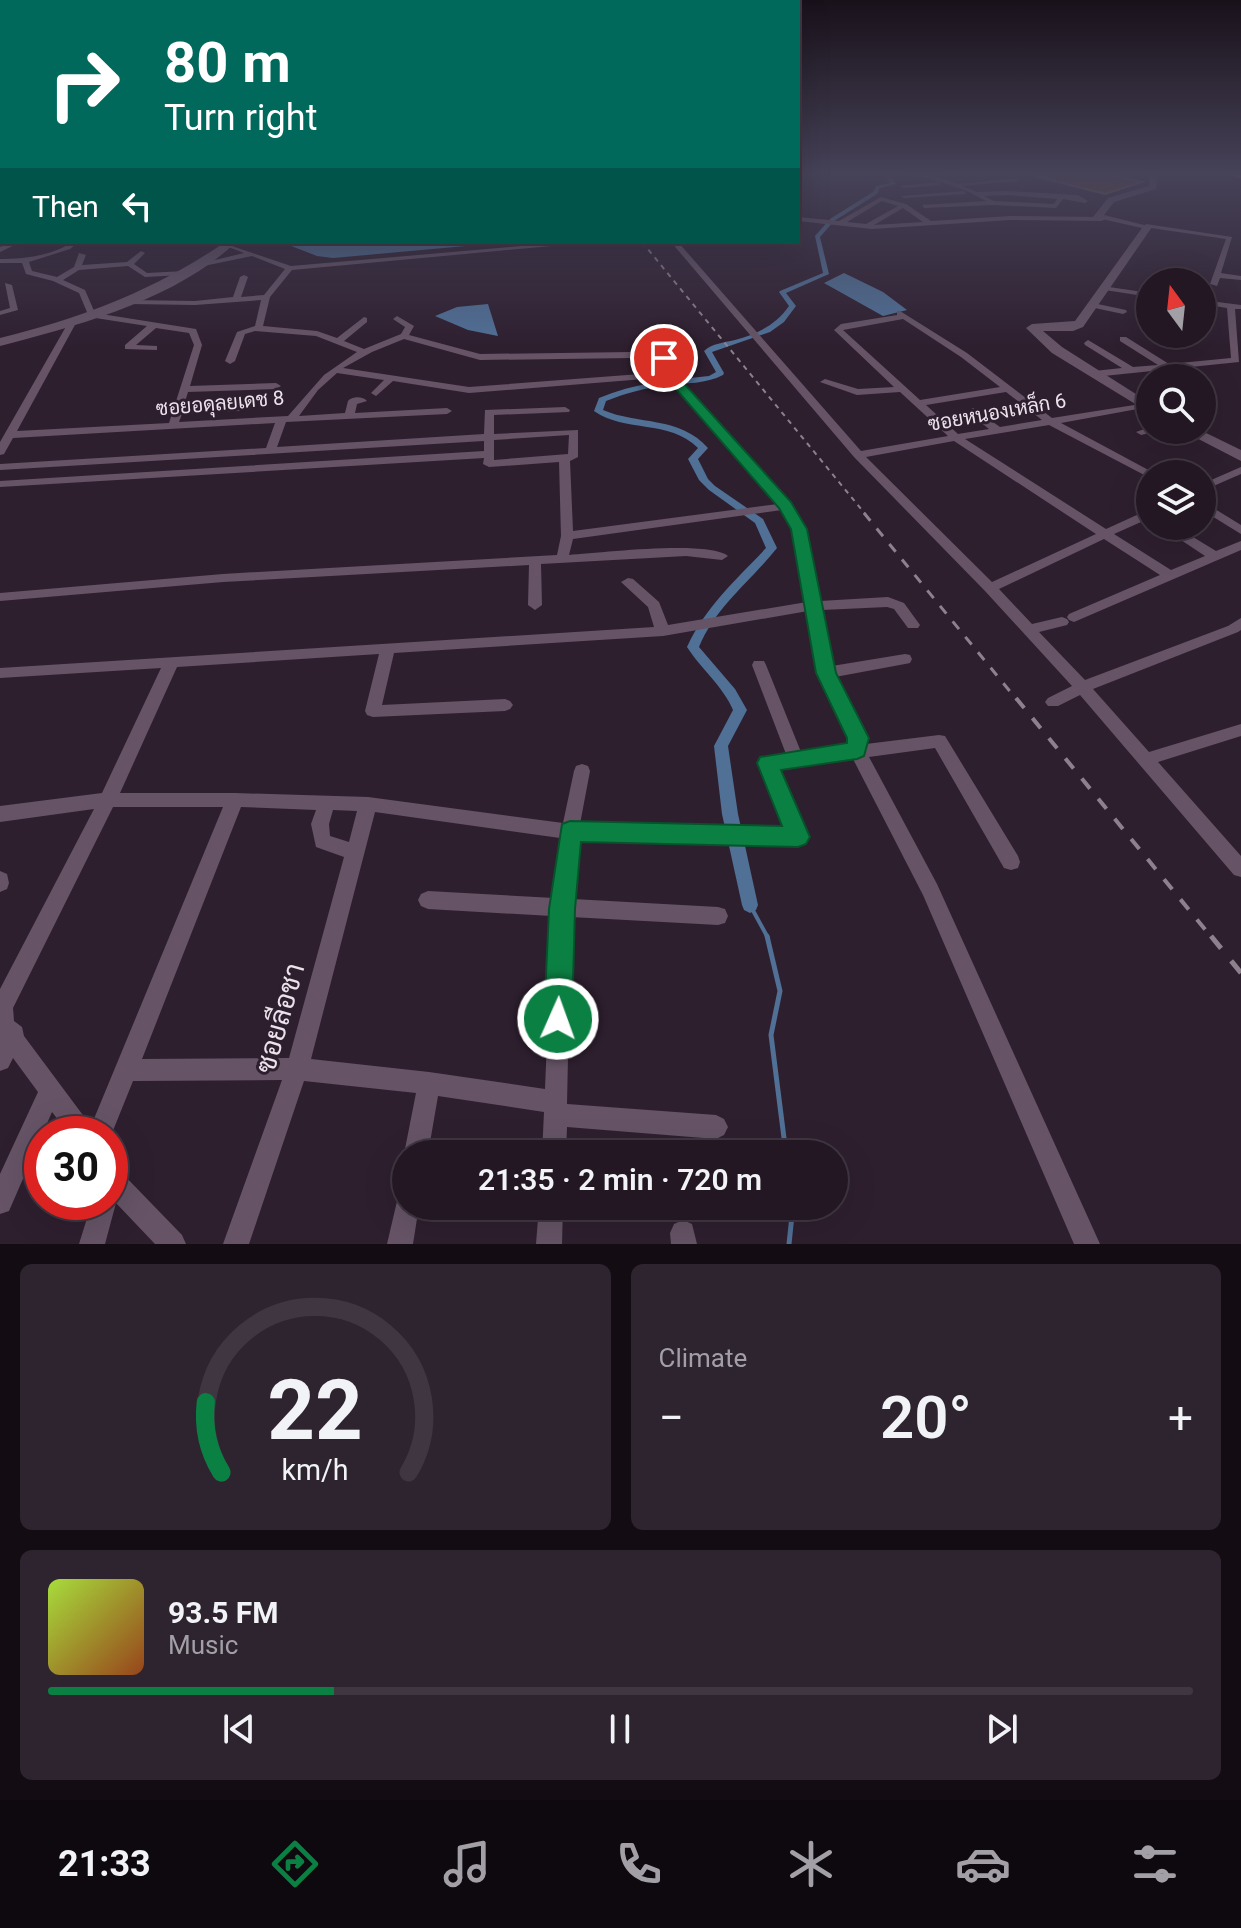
<!DOCTYPE html>
<html lang="en">
<head>
<meta charset="utf-8">
<style>
  :root { --surface:#221723; --page:#2e2430; --text:#f1f3f6; --muted:#a29fa6; --line:#3f3641; --accent:#0b8043 }
  body { margin:0; font-family:Roboto,Sarabun,sans-serif; background:var(--page); color:var(--text); height:100vh; display:flex; flex-direction:column; font-size:30px; white-space:nowrap }
  * { box-sizing:border-box; margin:0 }
  p { font-size:26px; color:var(--muted) }
  .icon { flex:none; width:44px; height:44px; fill:none; stroke:currentColor; stroke-width:2; stroke-linecap:round; stroke-linejoin:round }
  .map { position:relative; height:1244px; overflow:hidden }
  .drawer { display:flex; flex-direction:column; gap:20px; padding:20px; background:#130d13; flex:1 }
  .drawer>* { flex:none }
  .top-card { position:absolute; left:0px; top:0px; width:800px; height:244px; box-shadow:0 8px 32px #0002,0 0 0 2px var(--line); background:#00695c; color:#fff; overflow:hidden }
  .needle { width:52px; rotate:345deg }
  .buttons { position:absolute; left:1136px; top:268px; display:grid; gap:16px }
  .buttons a { display:grid; place-items:center; width:80px; height:80px; border-radius:50%; background:var(--surface); box-shadow:0 8px 32px #0002,0 0 0 2px var(--line); font-size:40px }
  .speed { position:absolute; left:24px; top:1116px; display:flex; gap:16px; font-size:40px; font-weight:700; text-align:center }
  .speed>* { display:grid; place-content:center; width:104px; height:104px; border-radius:50%; background:var(--surface); box-shadow:0 8px 32px #0002,0 0 0 2px var(--line); line-height:1 }
  .speed .limit { border:12px solid #d22; background:#fff; color:#111 }
  .pin { position:absolute; display:grid; place-items:center; width:68px; height:68px; color:#fff; margin:-34px; border:4px solid #fff; border-radius:50%; box-shadow:0 2px 8px #0007 }
  .me { position:absolute; width:88px; margin:-44px; rotate:2deg; stroke-linejoin:round; filter:drop-shadow(0 0 6px #0008) }
  .turn { display:flex; align-items:center; gap:28px; height:168px; padding:0 32px; font-size:36px }
  .turn .icon { width:104px; height:104px; stroke-width:2.5 }
  .turn b { display:block; font-size:56px; line-height:68px }
  .then { display:flex; align-items:center; height:76px; padding:0 32px; background:#0003; gap:16px; font-size:30px }
  .big { font-size:60px; font-weight:600; line-height:1.1 }
  .drawer .widget { flex:1; display:flex; flex-direction:column; justify-content:center; gap:12px; min-width:0; padding:0 28px; border-radius:12px; background:var(--page) }
  .drawer .dial { align-items:center; gap:0 }
  .dial svg { height:208px; overflow:visible; fill:none; stroke:var(--line); stroke-width:7; stroke-linecap:round; text-anchor:middle }
  .dial text { fill:var(--text); stroke:none }
  .song { display:flex; align-items:center; gap:24px }
  .cover { width:96px; height:96px; border-radius:12px; background:linear-gradient(135deg,hsl(80 70% 55%),hsl(20 70% 35%)) }
  .played { height:8px; border-radius:4px; background:linear-gradient(90deg,var(--accent) 25%,var(--line) 25%) }
  .keys { display:flex; justify-content:space-around; direction:ltr }
  .heat { display:flex; justify-content:space-between; align-items:center; font-size:44px; direction:ltr }
  .drawer .tiles { flex:1; display:grid; gap:20px; grid-template-columns:1fr 1fr }
  .widget:last-child { grid-column:span 2 }
  .trip { position:absolute; left:392px; top:1140px; width:456px; height:80px; border-radius:40px; background:var(--surface); box-shadow:0 8px 32px #0002,0 0 0 2px var(--line); font-weight:600; line-height:80px; text-align:center }
  .tab-bar { display:flex; height:128px; justify-content:space-around; align-items:center; background:#0e090e; color:var(--muted) }
  .tab-bar .icon { width:56px; height:56px }
  .tab-bar .selected { color:var(--accent) }
  .tab-bar b { font-size:36px; color:var(--text) }
  .map>svg:first-child { display:block }
</style>
</head>
<body>
<div class="map">
<svg width="1241" height="1244" viewBox="0 0 1241 1244">
  <rect width="100%" height="100%" fill="#2e1f2f"/>
  <g fill="#507096">
    <path d="M281 242H511L333 258 317 256Z"/>
    <path d="M844 273 883 292 907 310 883 316 824 283Z"/>
    <path d="M488 304 498 336 468 330 435 316 457 307Z"/>
  </g>
  <g fill="none" stroke-linecap="round" stroke-linejoin="round">
    <path stroke="#507096" stroke-width="4" d="M750 905 768 938"/>
    <g stroke="#507096" stroke-width="5">
      <path d="M767 936 780 991 771 1035 786 1154"/>
      <path d="M789 1244 793 1206"/>
    </g>
    <path fill="#507096" fill-rule="evenodd" d="M882 173H887L896 184 880 188 877 194 834 221 820 237 829 274 786 293 796 306 784 322 770 332 712 352 724 373 723 375C706 384 686 383 667 385 645 388 626 393 606 401L603 410C638 425 680 416 708 448L698 459 708 479 715 486 763 519 777 548C751 581 716 606 699 647L735 689 747 710 728 746 738 814 758 905 756 910 750 913 744 910 742 905 722 814 714 746 733 710C723 686 701 669 687 647 705 607 737 579 766 548L755 523 709 490 699 480 688 459 698 448C669 419 625 433 594 411L599 398C634 383 671 380 709 376L716 372 704 351C713 343 723 343 735 340 757 334 776 325 789 306L779 292 780 291 823 273 815 236 830 219 873 192 876 186 891 183Z"/>
  </g>
  <path fill="#674920" stroke="#7b6a56" stroke-width="2" d="M1036 173H1101L1142 182 1105 194 1035 176Z"/>
  <g fill="none" stroke-linecap="round" stroke-linejoin="round">
    <g fill="#665466" fill-rule="evenodd">
      <rect x="0" y="173" width="2" height="4"/>
      <path d="M918 173H978L935 176 957 184 1017 178 1019 181 962 186 977 192 1008 191 1078 195 1088 201 1085 203 1063 199 1056 208 993 205 924 208 922 205 986 201 967 191 926 177 891 176ZM1008 195 1057 199 1054 204 994 201 984 196Z"/>
      <path d="M939 182 941 185 903 188 900 186Z"/>
      <path d="M964 191 966 194 904 198 901 196Z"/>
      <path d="M881 197 906 204 931 221 1010 216 1102 217 1105 219 1102 221 1010 220 872 229 798 221V217L839 221ZM882 201 898 206 866 224 847 222ZM903 208 923 222 874 225Z"/>
      <path d="M798 200 801 202V206L798 208Z"/>
      <rect x="0" y="204" width="2" height="4"/>
      <rect x="0" y="216" width="2" height="4"/>
      <path d="M1146 224 1232 237 1221 273 1241 276V280L1220 278 1217 286 1210 284 1226 239 1144 227Z"/>
      <path d="M12 242H21L0 252V247Z"/>
      <path d="M72 242H79L70 249 29 262 32 271 57 277 74 267 79 253 86 255 82 265 127 262 141 251 145 253 134 264 147 273 185 271 186 273 182 275 145 277 128 266 79 270 63 280 85 290 95 313 196 329 202 345 190 386 276 383 281 386 276 389 188 392 183 408 239 405 244 408 239 411 182 414 179 422 288 416 324 375 357 352 316 336 255 331 245 334 235 361 230 364 225 361 237 332 255 326 261 300 195 305 129 304 125 302 129 300 195 301 233 297 240 277 244 275 248 277 241 297 264 295 285 269 252 256 194 268 190 266 244 253 226 246V244L291 266 568 242H595L292 270 270 297 263 326 317 331 337 338 364 317 367 318V322L344 341 364 349 401 334 405 327 393 319 397 316 414 326 409 335 480 354 631 352 664 355 673 361 678 378 792 506 805 529 820 601 888 597 904 603 920 625 918 628H908L894 609 887 607 822 610 832 666 905 654 910 655 912 659 910 663 905 664 835 677 866 738V744L939 735 945 736 1018 856 1020 862 1018 868 1011 870 1004 868 935 748 869 757 937 884 1100 1244H1074L923 895 853 759 778 768 807 837 804 843 798 845 578 840 573 899 718 907 725 909 728 916 725 923 718 925 571 917 567 1104 716 1115 724 1119 728 1127 724 1135 716 1139 567 1127 566 1154H542L544 1112 438 1096 428 1154H406V1159L404 1154 416 1093 304 1081 249 1244H223L282 1080 133 1081 110 1138V1134H69L52 1112 9 1211 0 1214V1174L38 1092 13 1058 8 1068 0 1071V989L94 809 0 822V806L102 793 161 668 0 678V668L654 627 648 607 621 582 628 578 633 579 659 602 668 625 807 602 793 529 782 510 573 539 569 555C601 553 707 540 728 556L722 560 686 556 541 564 542 605 535 610 528 605 529 565 223 582 0 601V593L223 574 557 555 561 536 559 462 489 467 483 464 484 458 0 487V481L484 451V441L0 470V464L266 448 275 423 13 438 4 454 0 455V442L68 323 72 320 76 323 17 431 169 423 194 345 189 333 156 328 136 345 157 346V350L125 349V345L147 326 89 317 79 293 53 281 26 274 22 263H0V259C23 259 52 256 72 242ZM404 339 480 360 631 358 662 360 667 372 469 387 343 368 372 352ZM337 373 384 380 371 393 376 396 393 381 469 393 669 377 778 504 573 531 570 461 578 457V430L494 434V415L569 412 570 410 565 407 485 410 484 434 277 447 286 422 447 414 452 411 447 408 355 413 357 404 367 401C363 396 352 396 348 401L345 413 299 416 318 390ZM569 435 568 454 494 460V440ZM808 611 819 673 850 738 849 746 801 752 766 665 764 661H754L752 665 786 754 761 758 759 763 786 829 580 824 590 771 588 766 582 764 576 766 574 771 563 823 368 797 235 793H120L177 667 379 654 365 711 367 715 373 717 505 711 510 709 513 705 510 701 505 699 382 705 394 653 663 636ZM113 807H223L91 1126 24 1036 22 1027 14 1021 13 1008ZM241 807 316 810 311 824 316 847 344 857 289 1058 142 1059ZM333 810 357 811 349 842 330 836 329 824ZM375 812 560 838 554 898 428 891 421 894 418 900 421 906 428 909 552 916 545 1089 429 1072 311 1059Z"/>
      <path d="M124 242H136L127 245Z"/>
      <path d="M671 242H678L861 451 948 436 900 392 857 395 820 382 825 379 858 389 894 387 834 330 841 324 897 315V311H900L967 353 1052 418 1147 403V407L1143 408 1061 423 1154 473 1150 474V478L1049 425 965 439 1106 529 1150 509V518L1114 534 1171 570 1205 556 1160 526H1175L1216 551 1241 541V550L1074 622 1069 620 1067 617 1069 614 1160 575 1104 539 999 589 1032 624 1062 617 1067 619 1069 622 1067 625 1039 632 1085 680 1228 626 1241 618V630L1238 632 1093 689 1149 752 1241 724V736L1158 762 1241 856V877L1234 875 1080 695 1058 706H1048L1045 702 1048 698 1072 686 985 591 854 457ZM903 319 961 357 1000 387 920 400 843 330ZM1006 392 1042 420 1000 427 973 408 968 411 969 413 989 429 958 434 926 405ZM954 441 1096 534 992 582 866 457Z"/>
      <path d="M5 283 12 285 18 310 0 315V311L10 308Z"/>
      <path d="M1102 286 1150 293V297L1105 290H1102Z"/>
      <path d="M1202 300 1241 305V309H1235L1239 362 1094 377 1089 374 1094 371 1122 368 1085 345 1084 343 1088 340 1133 367 1158 365 1120 341V337H1126L1169 364 1231 358 1227 308 1202 304Z"/>
      <path d="M1093 303 1126 310 1127 312 1123 314 1090 307 1089 305Z"/>
      <path d="M1150 427V430H1155L1154 432 1141 435 1136 432Z"/>
      <path d="M1241 467V474L1202 491V484Z"/>
      <path d="M1202 501 1241 525V534L1202 510Z"/>
      <path d="M0 871 7 874 9 883 7 889 0 892Z"/>
      <path d="M110 1167 119 1170 182 1235 186 1244H155L116 1203 105 1244H79L92 1202H110Z"/>
      <path d="M406 1194V1206H419L413 1244H387L398 1197Z"/>
      <path d="M539 1206H563L562 1244H536Z"/>
      <path d="M683 1220 692 1224 697 1244H671L670 1233 674 1224Z"/>
    </g>
    <g fill="#665466" fill-rule="evenodd">
      <path d="M1150 173H1158L1156 189 1114 202 1104 215 1152 227 1083 327 1073 331H1043L1062 347 1150 403V413L1052 353 1026 328 1032 324 1075 321 1142 228 1093 217 1108 198 1149 186Z"/>
      <path d="M225 242H236C177 299 77 326 0 346V338C81 318 156 290 225 242Z"/>
      <path d="M1181 430H1200L1241 450V461Z"/>
    </g>
    <path fill="#d8b474" fill-rule="evenodd" d="M1228 173H1241V178L1230 175Z"/>
    <path stroke="#8d818e" stroke-width="2" stroke-dasharray="5 5" stroke-linecap="butt" d="M642 242 866 515"/>
    <path stroke="#8d818e" stroke-width="3" stroke-dasharray="10 10" stroke-linecap="butt" d="M864 513 1017 700"/>
    <path stroke="#8d818e" stroke-width="4" stroke-dasharray="13 13" stroke-linecap="butt" d="M1016 698 1212 938"/>
    <path stroke="#8d818e" stroke-width="5" stroke-dasharray="16 16" stroke-linecap="butt" d="M1211 936 1241 973"/>
  </g>
  <linearGradient id="sky" x2="0" y2="1"><stop stop-color="#19111a"/><stop offset="0.5" stop-color="#464258"/><stop offset="1" stop-color="#464258" stop-opacity="0"/></linearGradient>
  <rect width="1241" height="347" fill="url(#sky)"/>
  <path fill="#0b8043" stroke="#07532c" stroke-width="2" d="M664 354 672 358 679 378 791 502 807 529 836 673 869 738 864 756 857 759 781 770 810 837 806 844 798 847 581 842 575 909 572 1019 568 1029 558 1033 549 1029 544 1019 549 909 562 824 570 821 782 826 757 763 760 757 847 743V738L816 673 791 529 779 508 669 381 658 358Z"/>
  <g text-anchor="middle" dominant-baseline="central" stroke-width="6" stroke-linejoin="round" paint-order="stroke">
    <g font-size="20" fill="#ece2ec" stroke="#2e1f2f">
      <text transform="translate(220 403) rotate(-5)">ซอยอดุลยเดช 8</text>
      <text transform="translate(997 412) rotate(-10)">ซอยหนองเหล็ก 6</text>
    </g>
    <g font-size="28" fill="#ece2ec" stroke="#2e1f2f">
      <text transform="translate(280 1018) rotate(-74)">ซอยลือชา</text>
    </g>
  </g>
</svg>
<div class="buttons">
<a><svg class="needle" viewBox="-14 -14 28 28"><path d="M0-13l5 13h-10z" fill="#e53935"/><path d="M0 13l5-13h-10z" fill="#a29fa6"/></svg></a>
<a><svg class="icon" aria-label="search" viewBox="0 0 24 24"><circle cx="10" cy="10" r="6"/><path d="M15 15l6 6"/></svg></a>
<a><svg class="icon" aria-label="layers" viewBox="0 0 24 24"><path d="M12 4l9 5-9 5-9-5zM3 14l9 5 9-5"/></svg></a>
</div>
<div class="speed"><div class="limit">30</div></div>
<div class="pin" style="left:664px;top:358px;background:#d93025"><svg class="icon" aria-label="arrive" viewBox="0 0 24 24"><path d="M6 21V4h12l-3 4 3 4H6"/></svg></div>
<svg class="me" style="left:558px;top:1019px" viewBox="-20 -20 40 40"><circle r="17" fill="#0b8043" stroke="#fff" stroke-width="3"/><path d="M0-11L8 9 0 5-8 9z" fill="#fff"/></svg>
<div class="trip">21:35 · 2 min · 720 m</div>
<div class="top-card">
<div class="turn"><svg class="icon" aria-label="right" viewBox="0 0 24 24"><path d="M7 20v-9h11M14 6l5 5-5 5"/></svg><div><b>80 m</b>Turn right</div></div>
<div class="then">Then<svg class="icon" aria-label="left" viewBox="0 0 24 24"><path d="M17 20v-9H6M10 6l-5 5 5 5"/></svg></div>
</div>
</div>
<section class="drawer">
<div class="tiles">
<div class="widget dial"><svg viewBox="0 0 100 80">
<path d="M14 69A42 42 0 1 1 86 69"/>
<path d="M14 69A42 42 0 0 1 8 42" stroke="#0b8043"/>
<text x="50" y="56" font-size="32" font-weight="700">22</text>
<text x="50" y="72" font-size="11">km/h</text>
</svg></div>
<div class="widget"><p>Climate</p>
<div class="heat"><a>−</a><b class="big">20°</b><a>+</a></div>
</div>
<div class="widget">
<div class="song"><i class="cover"></i><div><b>93.5 FM</b><p>Music</p></div></div>
<div class="played"></div>
<div class="keys"><svg class="icon" aria-label="previous" viewBox="0 0 24 24"><path d="M18 5L8 12l10 7zM5 5v14"/></svg><svg class="icon" aria-label="pause" viewBox="0 0 24 24"><path d="M8 5v14M16 5v14"/></svg><svg class="icon" aria-label="next" viewBox="0 0 24 24"><path d="M6 5l10 7-10 7zM19 5v14"/></svg></div>
</div>
</div>
</section>
<nav class="tab-bar">
<b>21:33</b>
<svg class="icon selected" aria-label="directions" viewBox="0 0 24 24"><path d="M12 3l9 9-9 9-9-9zM9 14v-3h6M13 9l2 2-2 2"/></svg>
<svg class="icon" aria-label="music" viewBox="0 0 24 24"><path d="M9 18V5l10-2v13"/><circle cx="6" cy="18" r="3"/><circle cx="16" cy="16" r="3"/></svg>
<svg class="icon" aria-label="phone" viewBox="0 0 24 24"><path d="M5 4h4l2 5-3 2q2 4 5 5l2-3 5 2v4C11 20 4 13 5 4z"/></svg>
<svg class="icon" aria-label="climate" viewBox="0 0 24 24"><path d="M12 3v18M4 7l16 10M4 17L20 7"/></svg>
<svg class="icon" aria-label="car" viewBox="0 0 24 24"><path d="M5 17H2v-5l4-1 3-4h7l3 4 3 1v5h-3M9 17h6M6 11h13"/><circle cx="7" cy="17" r="2"/><circle cx="17" cy="17" r="2"/></svg>
<svg class="icon" aria-label="filters" viewBox="0 0 24 24"><path d="M4 7h16M4 17h16"/><circle cx="9" cy="7" r="2"/><circle cx="15" cy="17" r="2"/></svg>
</nav>
</body>
</html>
